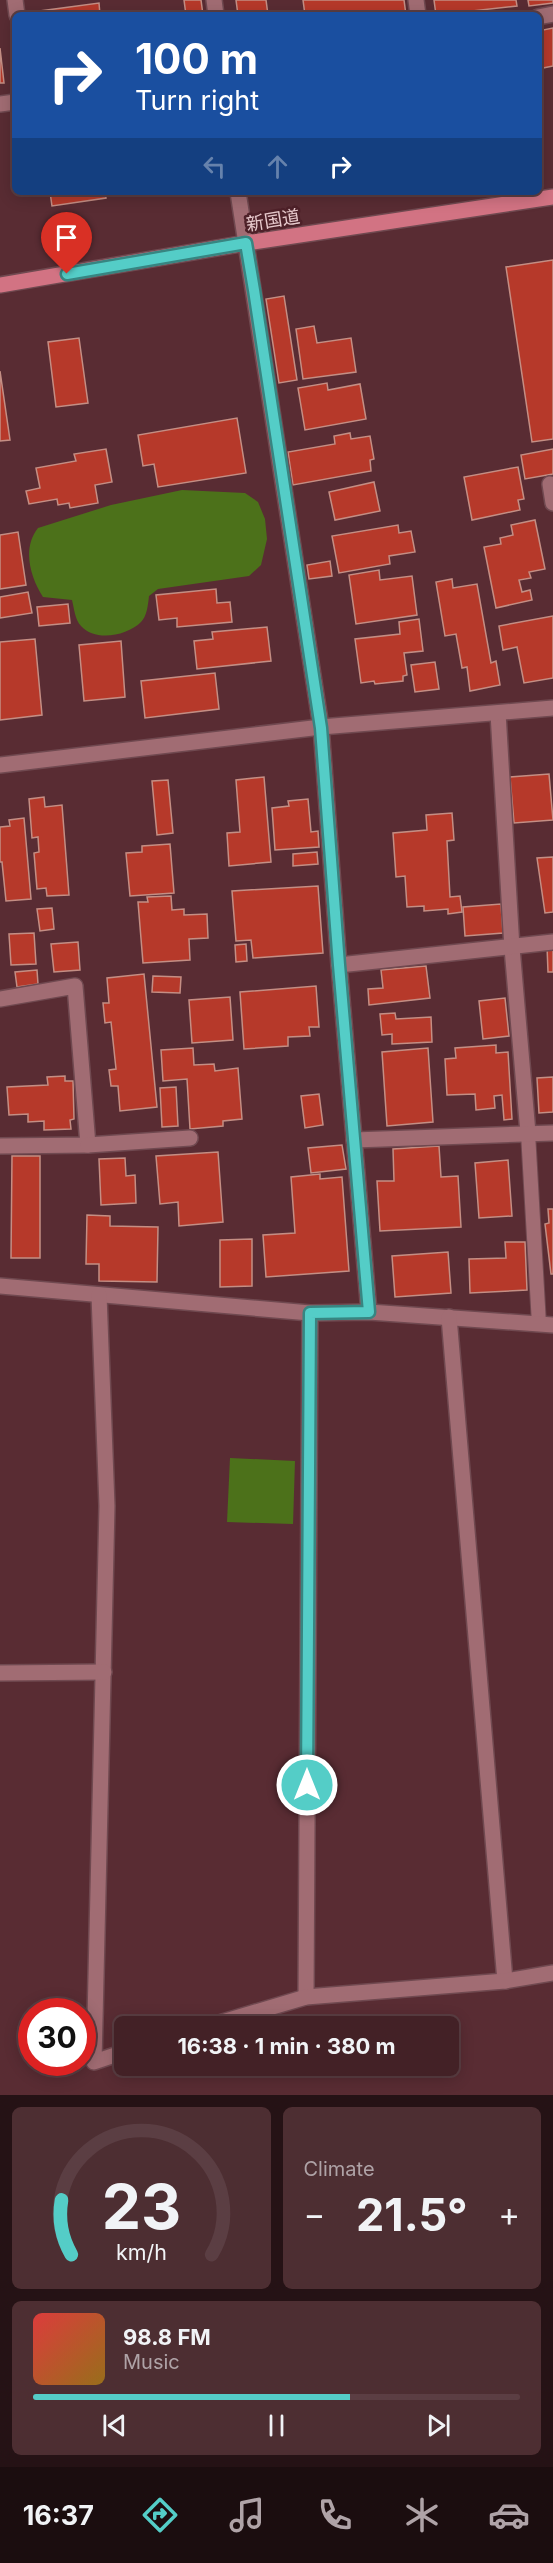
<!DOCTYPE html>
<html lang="en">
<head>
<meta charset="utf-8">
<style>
  :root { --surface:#432126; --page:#4d2e32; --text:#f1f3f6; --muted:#afa3a7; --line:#5b3e43; --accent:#54cdc7 }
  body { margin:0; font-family:Inter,"Noto Sans JP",sans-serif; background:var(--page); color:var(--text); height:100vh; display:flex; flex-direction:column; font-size:22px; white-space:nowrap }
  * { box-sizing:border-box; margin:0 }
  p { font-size:20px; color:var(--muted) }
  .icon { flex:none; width:33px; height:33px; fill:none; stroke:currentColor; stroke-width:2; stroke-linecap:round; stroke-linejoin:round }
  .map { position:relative; height:2095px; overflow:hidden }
  .drawer { display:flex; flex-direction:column; gap:12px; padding:12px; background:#251215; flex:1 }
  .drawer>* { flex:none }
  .banner { position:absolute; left:12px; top:12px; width:530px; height:183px; border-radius:9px; box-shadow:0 3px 15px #0003,0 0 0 2px var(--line); background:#1a4fa0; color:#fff; overflow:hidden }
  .speed { position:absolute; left:18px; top:1998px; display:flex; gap:12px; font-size:30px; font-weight:700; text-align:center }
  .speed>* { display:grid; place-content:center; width:78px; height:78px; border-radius:50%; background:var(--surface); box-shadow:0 3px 15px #0003,0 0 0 2px var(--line); line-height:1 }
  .speed .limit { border:9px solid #d22; background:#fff; color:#111 }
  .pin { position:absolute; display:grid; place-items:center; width:51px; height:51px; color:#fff; margin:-62px -26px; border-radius:50% 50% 50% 0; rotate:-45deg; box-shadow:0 0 6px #0007 }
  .pin .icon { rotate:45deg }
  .me { position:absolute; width:66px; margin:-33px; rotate:0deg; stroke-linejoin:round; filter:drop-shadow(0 0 4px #0008) }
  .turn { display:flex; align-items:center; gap:21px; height:126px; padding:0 24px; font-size:27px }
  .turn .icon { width:78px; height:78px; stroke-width:2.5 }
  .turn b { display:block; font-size:42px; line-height:51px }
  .lanes { display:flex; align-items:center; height:57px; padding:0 24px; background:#0003; justify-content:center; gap:30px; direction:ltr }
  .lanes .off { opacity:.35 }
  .big { font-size:45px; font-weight:700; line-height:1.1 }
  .drawer .tile { flex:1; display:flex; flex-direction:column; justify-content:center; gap:9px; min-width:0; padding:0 21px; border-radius:9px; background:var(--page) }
  .drawer .dial { align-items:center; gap:0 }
  .dial svg { height:156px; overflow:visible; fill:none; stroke:var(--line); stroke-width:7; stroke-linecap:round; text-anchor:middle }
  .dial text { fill:var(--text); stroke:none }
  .song { display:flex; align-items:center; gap:18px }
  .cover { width:72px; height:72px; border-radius:9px; background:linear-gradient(135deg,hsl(0 70% 55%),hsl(40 70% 35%)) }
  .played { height:6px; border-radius:3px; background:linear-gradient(90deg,var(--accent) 65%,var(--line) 65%) }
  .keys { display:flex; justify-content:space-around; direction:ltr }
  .heat { display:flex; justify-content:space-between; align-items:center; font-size:33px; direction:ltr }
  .drawer .tiles { flex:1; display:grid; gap:12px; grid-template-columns:1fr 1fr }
  .tile:last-child { grid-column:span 2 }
  .trip { position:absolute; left:114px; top:2016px; width:345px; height:60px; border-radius:9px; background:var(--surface); box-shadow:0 3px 15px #0003,0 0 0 2px var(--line); font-weight:700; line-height:60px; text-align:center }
  .tab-bar { display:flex; height:96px; justify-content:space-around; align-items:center; background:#1b0d0f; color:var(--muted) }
  .tab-bar .icon { width:42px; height:42px }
  .tab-bar .on { color:var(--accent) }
  .tab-bar b { font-size:27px; color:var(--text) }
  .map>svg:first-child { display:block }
</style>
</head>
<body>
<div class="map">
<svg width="553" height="2095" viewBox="0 0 553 2095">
  <rect width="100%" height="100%" fill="#592c33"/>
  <g fill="#4c711a">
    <path d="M182 490 245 493 258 502 265 519 267 539 261 565 249 576 158 589 149 596C148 605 147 616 141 622 127 636 95 642 81 626 75 620 74 608 72 600L43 597C30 577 22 548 38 528L111 505Z"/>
    <path d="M230 1458 295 1461 293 1524 227 1522Z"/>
  </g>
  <g fill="#b6392a" stroke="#c48e84" stroke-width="1.5">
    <path d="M184 0H201L203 15H186Z"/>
    <path d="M236 0H266L268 15H238Z"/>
    <path d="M303 0H404L406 15H305Z"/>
    <path d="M434 0H516L517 6 436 15Z"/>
    <path d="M528 0H553V3L529 6Z"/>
    <path d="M99 3 100 15H41L40 11Z"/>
    <path d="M553 28V66L538 69V31Z"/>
    <path d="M0 48 4 83H0Z"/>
    <path d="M50 192H105L106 198 52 206Z"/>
    <path d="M553 260V439L532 442 506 267Z"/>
    <path d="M284 296 297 380 279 383 266 299Z"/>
    <path d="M314 326 317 343 351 338 356 372 303 379 296 329Z"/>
    <path d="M79 338 88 403 56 407 48 342Z"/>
    <path d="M0 371 10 440 0 441Z"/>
    <path d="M327 383 328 390 360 384 366 419 305 430 298 388Z"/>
    <path d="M237 418 246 473 158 487 154 464 143 466 138 435Z"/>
    <path d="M350 433 351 439 370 436 374 459 370 460 371 471 293 485 288 452 335 444 334 436Z"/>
    <path d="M106 449 112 482 95 485 98 503 70 508 69 503 58 505 57 499 29 504 26 491 40 488 36 468 76 461 74 454Z"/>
    <path d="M553 449V474L525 479 521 455Z"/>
    <path d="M518 467 524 499 518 500 520 510 472 520 464 477Z"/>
    <path d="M374 482 380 511 335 520 329 492Z"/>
    <path d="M535 520 545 569 529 572 531 578 519 580 522 592 530 590 532 600 496 608 484 547 501 544 500 538 513 535 511 525Z"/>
    <path d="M398 525 399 533 411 531 415 552 389 556 390 564 339 573 332 536Z"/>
    <path d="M18 532 26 585 0 589V535Z"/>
    <path d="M330 561 332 576 309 579 307 565Z"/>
    <path d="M379 570 380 580 412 576 417 615 356 624 349 575Z"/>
    <path d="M452 579 453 588 477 584 491 663 496 661 500 685 470 691 467 667 462 668 456 634 445 636 436 582Z"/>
    <path d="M216 589 217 603 230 602 232 622 177 627V618L159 620 156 595Z"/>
    <path d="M28 592 32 613 0 618V597Z"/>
    <path d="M68 604 70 623 39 626 37 607Z"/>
    <path d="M553 616V678L524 683 517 647 503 650 499 626Z"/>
    <path d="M419 619 423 651 404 653 407 675 403 676V681L375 684 374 681 361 683 355 639 400 634 399 622Z"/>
    <path d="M267 627 271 661 197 669 194 641 213 639 212 632Z"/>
    <path d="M35 639 42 715 0 720V642Z"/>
    <path d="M121 641 125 697 84 701 79 645Z"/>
    <path d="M435 662 439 689 415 692 411 665Z"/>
    <path d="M215 673 219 709 145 718 141 681Z"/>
    <path d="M549 774 553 820 514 823 510 777Z"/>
    <path d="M264 777 271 862 229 866 227 833 240 832 236 780Z"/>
    <path d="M168 780 173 833 157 835 152 781Z"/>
    <path d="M44 797 45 807 62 805 69 895 47 896 46 888 37 889 34 853 39 852 38 837 32 838 29 799Z"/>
    <path d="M308 799 311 832 318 831 319 847 275 850 272 808 289 806 288 801Z"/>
    <path d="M452 813 454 840 447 841 450 897 460 896 462 912 448 914V909L424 911V906L407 907 405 876 396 877 393 833 427 830 426 815Z"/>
    <path d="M24 818 31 899 6 901 2 862H0V827L10 826 9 820Z"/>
    <path d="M170 844 174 893 130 896 126 853 142 852V846Z"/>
    <path d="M317 852 318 864 293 866V854Z"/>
    <path d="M553 857V912L545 913 537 858Z"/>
    <path d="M318 886 323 953 253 958 251 940 236 941 232 891Z"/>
    <path d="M171 896 172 910 184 909V915L207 914 208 938 189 939 190 960 143 963 138 902H148L147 897Z"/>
    <path d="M501 904 503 933 465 936 463 907Z"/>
    <path d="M52 908 54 929 40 931 37 909Z"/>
    <path d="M34 933 36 964 11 965 9 934Z"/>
    <path d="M78 942 80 970 54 972 51 944Z"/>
    <path d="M246 944 247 961 236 962 235 945Z"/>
    <path d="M547 946H553V972H548Z"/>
    <path d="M426 966 430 998 369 1005 368 989 383 988 381 970Z"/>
    <path d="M37 970 38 984 17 987 15 972Z"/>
    <path d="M144 974 157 1107 120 1111 118 1086H111L109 1070 116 1069 111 1022 105 1023 103 1003H109L107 978Z"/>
    <path d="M153 976 181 977 180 993 152 992Z"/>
    <path d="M316 986 319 1027H309L310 1036 288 1037V1046L244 1049 240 992Z"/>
    <path d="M230 997 233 1040 192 1043 189 1000Z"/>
    <path d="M505 998 509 1036 483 1039 479 1001Z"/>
    <path d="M395 1013 396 1019 431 1017 432 1042 392 1044V1034L382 1035 380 1014Z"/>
    <path d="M496 1045V1053L508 1052 512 1119 504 1120 502 1095 494 1096 495 1108 476 1110 475 1094 447 1095 445 1059 456 1058 455 1048Z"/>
    <path d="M193 1048 194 1065 214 1064 215 1071 238 1068 242 1119 223 1121V1126L190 1129 187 1079 163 1081 161 1050Z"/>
    <path d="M428 1048 433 1122 387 1126 382 1052Z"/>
    <path d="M65 1076V1081H73L74 1119 70 1120 71 1129 44 1130V1121L28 1122V1114L9 1115 7 1087 48 1085 47 1077Z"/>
    <path d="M553 1077V1112L539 1113 537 1078Z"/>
    <path d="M176 1087 178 1126 162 1127 160 1088Z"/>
    <path d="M319 1094 323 1125 305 1128 301 1096Z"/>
    <path d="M342 1145 346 1169 311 1173 308 1148Z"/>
    <path d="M439 1146 441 1177 458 1176 461 1227 380 1231 377 1181H394L393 1149Z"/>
    <path d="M218 1152 223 1222 179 1226 178 1202 160 1204 156 1156Z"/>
    <path d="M12 1156H40V1258H11Z"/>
    <path d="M125 1158 126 1176 135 1175 136 1203 101 1205 99 1159Z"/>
    <path d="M508 1160 512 1216 479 1218 475 1163Z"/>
    <path d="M320 1174V1179L342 1177 349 1271 266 1277 263 1235 295 1233 291 1177Z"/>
    <path d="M548 1209H553V1274H551L545 1224 549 1223Z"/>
    <path d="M87 1215 110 1216V1226L158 1227 157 1282 99 1281V1264H86Z"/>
    <path d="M252 1239V1286L220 1287V1240Z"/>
    <path d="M505 1242H525L527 1290 470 1293 469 1259 506 1258Z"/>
    <path d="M448 1252 451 1293 395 1297 392 1256Z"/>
  </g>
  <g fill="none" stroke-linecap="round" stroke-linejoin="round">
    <g stroke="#704950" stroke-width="16">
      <path id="service" d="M528 1133 539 1324"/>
    </g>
    <g stroke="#704950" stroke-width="18">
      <g id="minor">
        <path d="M15 0 17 15"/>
        <path d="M214 0 216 15"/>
        <path d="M416 0 418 15"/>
        <path d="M538 17 553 14"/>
        <path d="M0 104 15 102"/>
        <path d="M238 192 321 727 339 965 369 1312"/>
        <path d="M550 484 553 503"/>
        <path d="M498 713 512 948 528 1133"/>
        <path d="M339 965 553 942"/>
        <path d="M0 999 75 986 88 1145 0 1146"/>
        <path d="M354 1140 553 1133"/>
        <path d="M88 1145 190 1138"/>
        <path d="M0 1286 310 1313 369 1312 553 1325"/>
        <path d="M99 1295 107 1506 94 2062 124 2052"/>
        <path d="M449 1317 505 1981"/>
        <path d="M0 1673 104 1672"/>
        <path d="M306 1997 310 1313"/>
        <path d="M209 2026 306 1997 505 1981 553 1973"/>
      </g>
    </g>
    <g stroke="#704950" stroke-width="18">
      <path id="tertiary" d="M0 765 321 727 553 708"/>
    </g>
    <g stroke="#704950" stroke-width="18">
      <path id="primary" d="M0 285 246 243 553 197"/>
    </g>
    <use href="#service" stroke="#a16c73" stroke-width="14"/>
    <use href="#minor" stroke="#a16c73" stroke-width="15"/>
    <use href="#tertiary" stroke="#a16c73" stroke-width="15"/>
    <use href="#primary" stroke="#d27383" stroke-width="15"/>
  </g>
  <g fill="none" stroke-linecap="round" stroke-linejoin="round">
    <g stroke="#378581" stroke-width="15">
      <path id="route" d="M67 274 246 243 254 290 321 728 339 965 369 1312 310 1313 307 1785"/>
    </g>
    <use href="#route" stroke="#54cdc7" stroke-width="10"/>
  </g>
  <g text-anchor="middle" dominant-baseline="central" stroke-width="5" stroke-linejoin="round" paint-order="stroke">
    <g font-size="18" fill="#e7c9cc" stroke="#4e2129">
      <text transform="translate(273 220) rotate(-9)">新国道</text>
    </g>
  </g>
</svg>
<div class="speed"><div class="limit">30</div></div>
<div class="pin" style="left:67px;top:274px;background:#d93025"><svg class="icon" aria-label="arrive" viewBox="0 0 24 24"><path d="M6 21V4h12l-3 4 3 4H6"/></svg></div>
<svg class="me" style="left:307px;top:1785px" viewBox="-20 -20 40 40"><circle r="17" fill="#54cdc7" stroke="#fff" stroke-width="3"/><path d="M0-11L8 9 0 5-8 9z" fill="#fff"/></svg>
<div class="trip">16:38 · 1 min · 380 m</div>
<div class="banner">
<div class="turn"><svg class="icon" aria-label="right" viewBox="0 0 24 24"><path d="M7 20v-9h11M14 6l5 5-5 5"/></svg><div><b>100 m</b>Turn right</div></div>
<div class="lanes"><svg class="icon off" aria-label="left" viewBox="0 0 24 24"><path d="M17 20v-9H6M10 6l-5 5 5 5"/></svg><svg class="icon off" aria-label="ahead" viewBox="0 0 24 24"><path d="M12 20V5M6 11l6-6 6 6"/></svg><svg class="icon" aria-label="right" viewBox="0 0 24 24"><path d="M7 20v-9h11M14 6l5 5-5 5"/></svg></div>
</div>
</div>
<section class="drawer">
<div class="tiles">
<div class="tile dial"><svg viewBox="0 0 100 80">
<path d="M14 69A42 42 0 1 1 86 69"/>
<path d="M14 69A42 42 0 0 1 9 41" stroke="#54cdc7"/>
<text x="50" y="56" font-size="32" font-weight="700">23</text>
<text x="50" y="72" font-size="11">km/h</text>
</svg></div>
<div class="tile"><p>Climate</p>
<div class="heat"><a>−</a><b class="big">21.5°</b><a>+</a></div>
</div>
<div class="tile">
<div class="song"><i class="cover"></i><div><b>98.8 FM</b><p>Music</p></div></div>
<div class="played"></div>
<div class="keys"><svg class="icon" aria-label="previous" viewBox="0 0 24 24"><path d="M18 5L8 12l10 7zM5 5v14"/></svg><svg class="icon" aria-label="pause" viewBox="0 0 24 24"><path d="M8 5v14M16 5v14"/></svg><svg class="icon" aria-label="next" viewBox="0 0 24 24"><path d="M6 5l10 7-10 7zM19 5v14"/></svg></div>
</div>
</div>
</section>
<nav class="tab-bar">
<b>16:37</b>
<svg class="icon on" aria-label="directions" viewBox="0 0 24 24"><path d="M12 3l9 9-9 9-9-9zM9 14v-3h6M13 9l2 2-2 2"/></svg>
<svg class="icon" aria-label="music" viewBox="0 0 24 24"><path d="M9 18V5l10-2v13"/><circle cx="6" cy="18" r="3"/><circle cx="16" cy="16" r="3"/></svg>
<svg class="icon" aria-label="phone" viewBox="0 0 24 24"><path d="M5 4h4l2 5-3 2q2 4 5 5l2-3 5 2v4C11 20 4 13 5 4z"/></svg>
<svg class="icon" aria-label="climate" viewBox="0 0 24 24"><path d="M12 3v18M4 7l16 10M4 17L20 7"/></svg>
<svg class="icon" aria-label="car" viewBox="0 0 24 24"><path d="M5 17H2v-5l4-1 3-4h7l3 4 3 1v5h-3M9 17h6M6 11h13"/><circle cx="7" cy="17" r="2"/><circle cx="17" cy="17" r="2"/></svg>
</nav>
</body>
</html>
